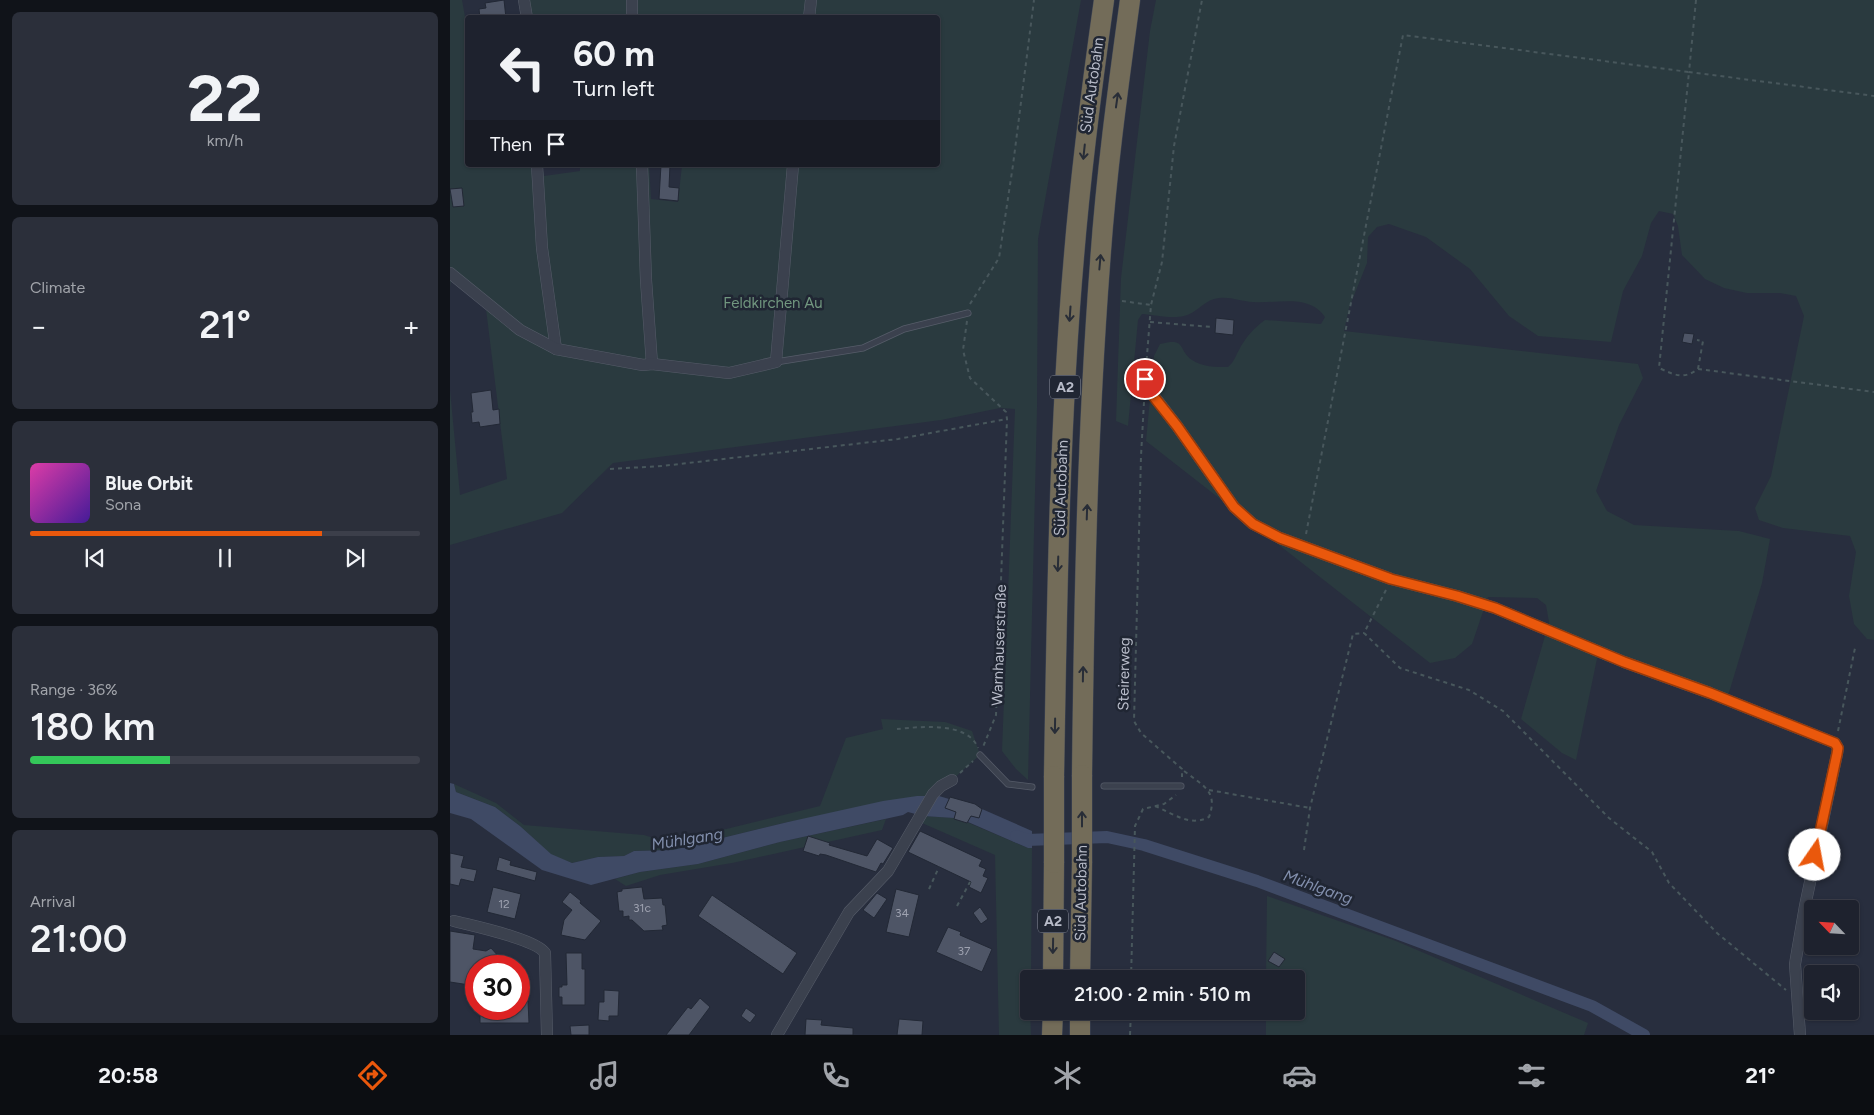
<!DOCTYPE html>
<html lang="en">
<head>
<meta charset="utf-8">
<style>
  :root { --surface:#1e222e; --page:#2b2f3a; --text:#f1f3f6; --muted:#a1a4aa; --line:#3c3f4a; --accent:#ea580c }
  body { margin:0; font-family:Figtree,sans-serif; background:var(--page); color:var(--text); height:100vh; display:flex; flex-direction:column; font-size:19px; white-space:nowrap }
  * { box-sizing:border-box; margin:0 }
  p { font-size:16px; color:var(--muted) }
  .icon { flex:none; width:28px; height:28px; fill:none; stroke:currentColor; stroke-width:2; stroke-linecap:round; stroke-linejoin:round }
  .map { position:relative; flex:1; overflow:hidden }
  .panel { display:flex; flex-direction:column; gap:12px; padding:12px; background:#101319; width:450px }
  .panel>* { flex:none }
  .banner { position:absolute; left:15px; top:15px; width:475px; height:152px; border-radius:5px; box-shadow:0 1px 4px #0004,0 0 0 1px var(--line); background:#1e222e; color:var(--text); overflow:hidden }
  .needle { width:32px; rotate:295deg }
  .buttons { position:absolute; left:1354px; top:900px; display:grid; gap:10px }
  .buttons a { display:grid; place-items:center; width:55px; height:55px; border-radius:5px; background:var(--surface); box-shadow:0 1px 4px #0004,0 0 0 1px var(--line); font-size:25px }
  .speed { position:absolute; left:15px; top:955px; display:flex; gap:10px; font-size:25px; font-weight:700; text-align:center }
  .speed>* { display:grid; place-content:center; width:65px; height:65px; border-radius:50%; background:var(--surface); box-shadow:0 1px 4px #0004,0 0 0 1px var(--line); line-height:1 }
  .speed .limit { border:8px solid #d22; background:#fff; color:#111 }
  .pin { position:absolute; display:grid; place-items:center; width:42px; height:42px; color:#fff; margin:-21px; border:2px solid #fff; border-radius:50%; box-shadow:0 1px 5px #0007 }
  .me { position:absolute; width:55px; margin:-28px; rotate:12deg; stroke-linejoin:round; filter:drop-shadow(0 0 4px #0008) }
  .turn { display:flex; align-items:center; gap:18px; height:105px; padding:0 25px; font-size:22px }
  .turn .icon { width:65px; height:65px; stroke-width:2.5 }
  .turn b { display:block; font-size:35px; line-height:42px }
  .then { display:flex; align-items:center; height:48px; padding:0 25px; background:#0003; gap:10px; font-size:19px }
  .big { font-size:38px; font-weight:600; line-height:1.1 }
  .panel .tile { flex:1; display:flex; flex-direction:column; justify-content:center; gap:8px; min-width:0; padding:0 18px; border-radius:8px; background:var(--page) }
  .panel .dial { align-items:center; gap:0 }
  .dial b { font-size:65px; line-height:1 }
  .song { display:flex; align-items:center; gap:15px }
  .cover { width:60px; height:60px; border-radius:8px; background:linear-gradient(135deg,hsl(320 70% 55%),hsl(260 70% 35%)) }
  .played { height:5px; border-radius:2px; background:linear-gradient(90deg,var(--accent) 75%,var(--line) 75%) }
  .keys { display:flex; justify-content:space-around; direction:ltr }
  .heat { display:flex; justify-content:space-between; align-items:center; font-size:28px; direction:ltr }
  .charge { height:8px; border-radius:4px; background:linear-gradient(90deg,#34c759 36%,var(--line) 0) }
  .trip { position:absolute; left:570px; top:970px; width:285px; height:50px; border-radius:5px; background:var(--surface); box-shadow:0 1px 4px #0004,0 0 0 1px var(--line); font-weight:600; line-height:50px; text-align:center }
  .dock { display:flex; height:80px; justify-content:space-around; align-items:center; background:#0c0e12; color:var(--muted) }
  .dock .icon { width:35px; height:35px }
  .dock .active { color:var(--accent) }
  .dock b { font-size:22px; color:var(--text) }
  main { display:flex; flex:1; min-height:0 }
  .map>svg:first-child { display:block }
</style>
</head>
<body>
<main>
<section class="panel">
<div class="tile dial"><b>22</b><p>km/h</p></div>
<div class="tile"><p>Climate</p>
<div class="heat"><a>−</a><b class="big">21°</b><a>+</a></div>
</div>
<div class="tile">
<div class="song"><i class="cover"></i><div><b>Blue Orbit</b><p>Sona</p></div></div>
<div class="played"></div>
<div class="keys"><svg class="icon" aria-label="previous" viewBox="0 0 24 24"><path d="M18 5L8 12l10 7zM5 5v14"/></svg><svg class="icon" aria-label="pause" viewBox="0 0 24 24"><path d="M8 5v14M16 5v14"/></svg><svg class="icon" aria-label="next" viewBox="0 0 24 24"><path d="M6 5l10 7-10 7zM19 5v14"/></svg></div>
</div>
<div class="tile"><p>Range · 36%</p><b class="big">180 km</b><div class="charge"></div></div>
<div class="tile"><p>Arrival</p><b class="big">21:00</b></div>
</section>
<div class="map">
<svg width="1424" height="1035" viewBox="0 0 1424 1035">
  <rect width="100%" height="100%" fill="#282e3e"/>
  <g fill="#2a3a3f">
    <path d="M0 0H12L17 28 18 165H92L94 176 130 171V165H199L201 199 228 202 232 165H488V18H75L76 0H631L588 239 587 409 578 780 566 769 552 751 565 409 550 408 491 420 163 463 112 513 0 545V390L10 495 57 479 36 309 1 280 0 287Z"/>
    <path d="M706 0H1424V640L1417 639 1404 624 1399 596 1406 552 1400 536 1333 528 1309 520 1305 508 1321 476 1354 316 1346 296 1330 293H1297L1274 288 1255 279 1232 255 1228 226 1223 214 1209 211 1201 223 1192 256 1173 291 1161 342 1088 336 1059 316 1020 269 976 237 939 224 927 227 918 237 917 263 899 308 894 331 1188 364 1193 378 1169 425 1146 491 1157 511 1184 525 1289 531 1320 539 1312 583 1278 696 1149 649 1126 760 1112 753 1071 719 1099 622 1096 605 1087 598 1038 597 1022 644 1005 658 980 663 696 441 704 356 710 344C737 337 727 349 742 360 752 367 766 367 778 367 784 362 785 357 789 350 795 338 804 328 815 320L871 324 875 317C859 293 827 304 803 302 789 301 778 295 764 299 753 302 745 314 734 316 722 319 704 315 692 314L688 320 678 426 666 421 671 278 700 31Z"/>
    <path d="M431 719 495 722 522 731 530 755 502 780 479 797 338 822 223 850 184 851 174 856 148 857 122 863 101 855 70 826 45 807 6 792 4 784 46 803 74 825 194 835 219 843 370 806 396 738 433 729Z"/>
    <path d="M473 816 507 818 578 848H582L581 979H579L581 1035H549L545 855 472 823Z"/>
    <path d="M436 819 432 830 282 863 210 875 176 886 165 879 190 872 248 864 330 842Z"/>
    <path d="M817 896 946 941 1138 1023 1134 1035H816V1011H846V979H816Z"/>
  </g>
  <g fill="#3f4a65">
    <path d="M0 783 4 784 6 792 45 807 70 826 101 854 122 863 148 857 174 856 184 851 223 850 338 822 433 801 467 796H489L499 799 496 808 506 812 504 818 473 816 458 812 453 815 330 842 248 864 190 872 141 885 92 870 21 819 0 813Z"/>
    <path d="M532 809 582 831V848H578L518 822 520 816 529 818Z"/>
  </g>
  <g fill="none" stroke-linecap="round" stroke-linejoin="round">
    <path stroke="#3f4a65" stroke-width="12" d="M566 836 577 840 657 837 694 845 807 881 1142 1006 1194 1035"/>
  </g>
  <g fill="#4e5566" stroke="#222835">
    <path d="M54 0 56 18H30L29 9 36 8 35 3Z"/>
    <path d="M211 165H220L219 187 229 188 228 201 209 199Z"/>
    <path d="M12 188 14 206 3 207 0 189Z"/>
    <path d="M766 318 784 320 783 335 765 333Z"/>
    <path d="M1234 333 1244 334 1242 344 1232 342Z"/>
    <path d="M41 390 43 410 49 409 50 424 30 427 29 422 22 423 21 412H23L21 393Z"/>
    <path d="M500 797 525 804 532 809 529 818 521 816 517 823 504 819 506 812 495 808Z"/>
    <path d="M470 831 532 860 529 866 536 869 533 876 538 878 531 893 519 887 521 882 458 852Z"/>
    <path d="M358 836 380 843 379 845 417 856 427 839 443 848 433 864 431 863 426 872 376 855 370 854 369 856 353 851Z"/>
    <path d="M0 853 14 856 11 867 27 870 24 882 11 879 9 886 0 884Z"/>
    <path d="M49 857 61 861 60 865 87 872 85 881 46 870Z"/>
    <path d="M43 887 71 894 65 919 37 912Z"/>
    <path d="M192 887 194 899 212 898 213 905H215L217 925 212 926 213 930 194 931 182 920H179V916L173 917V911H169L167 892 172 891V889Z"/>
    <path d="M446 889 469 895 459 937 436 932Z"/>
    <path d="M120 892 131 901 130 903 151 921 135 940 111 935 114 920 122 910 112 902Z"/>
    <path d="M427 893 437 899 424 918 413 910Z"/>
    <path d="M262 895 347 953 333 974 248 916Z"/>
    <path d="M530 907 538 919 531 924 523 913Z"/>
    <path d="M498 927 511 932 510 935 542 949 532 972 486 952Z"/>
    <path d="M0 931 25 935 23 949 36 951 41 948 50 958 48 966H26V986L0 982Z"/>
    <path d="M824 952 835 959 829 967 818 961Z"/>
    <path d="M116 953H132V969H135V1005H112V997H109V987H112V985H117Z"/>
    <path d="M154 990 169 991 168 1016H159V1021L148 1020 149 1002H154Z"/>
    <path d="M250 998 260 1007 239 1035H216L238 1007 241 1009Z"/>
    <path d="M69 1001H78L79 1023H30V1009H69Z"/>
    <path d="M296 1008 306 1015 300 1023 291 1016Z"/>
    <path d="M356 1019 372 1020 371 1025 403 1028V1035H355Z"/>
    <path d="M449 1019 473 1021 472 1035H447Z"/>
    <path d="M139 1025V1035H121L120 1026Z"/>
  </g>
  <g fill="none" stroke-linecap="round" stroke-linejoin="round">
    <g stroke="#565c69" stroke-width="7">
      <g id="service">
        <path d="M326 362 413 348 454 329 518 313"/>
        <path d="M530 755 558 784 582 787"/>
        <path d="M654 786H731"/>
      </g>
    </g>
    <g stroke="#565c69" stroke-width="12">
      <g id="minor">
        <path d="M74 0 77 18"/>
        <path d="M182 0V18"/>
        <path d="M359 18 361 0"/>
        <path d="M87 165 92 248 106 349"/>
        <path d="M192 165 196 280 202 364"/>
        <path d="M0 273 70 330 106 349 193 365 202 364 279 373 326 362 343 165"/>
        <path d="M695 379 700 391 727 426 784 507 803 524 830 538 941 579 1007 596 1045 608 1174 662 1260 693 1385 743 1388 748 1387 754 1355 906 1345 964 1350 1035"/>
        <path d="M4 921C23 926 86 939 95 953L97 1035"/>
        <path d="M327 1035 399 912 438 871 483 794 491 786 502 780"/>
      </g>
    </g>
    <g stroke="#434956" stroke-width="21">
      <g id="motorway">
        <path d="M632 775C634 605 637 434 650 264 656 175 668 88 680 0"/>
        <path d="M604 776C607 602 609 429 624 256 631 170 642 85 654 0"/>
        <path d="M603 979 604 863"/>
        <path d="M630 979 632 863"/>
        <path d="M602 1035 603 1011"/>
        <path d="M630 1035V1011"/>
      </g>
    </g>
    <g stroke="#48575c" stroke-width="2" stroke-dasharray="4 4" stroke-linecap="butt">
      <path d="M1246 0 1239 72 1424 96"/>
      <path d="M672 301 701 305"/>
      <path d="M520 304 549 258 563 165 584 0"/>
      <path d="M517 321 513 350 520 378 556 412 557 419 546 715 533 747"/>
      <path d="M700 322 762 327"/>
      <path d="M696 368 701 305 712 262 724 146 752 0"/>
      <path d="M1248 369 1424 392"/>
      <path d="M694 402 691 456 684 721 691 733 732 769V777"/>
      <path d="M160 469 212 466 448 439 557 419"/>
      <path d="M856 534 953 35 1239 72 1209 368C1225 375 1233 380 1248 369L1253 341 1247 340"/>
      <path d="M936 590 914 633 950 668 1019 690 1053 711 1159 818 1202 852 1219 883 1267 933 1336 990"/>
      <path d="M447 729C469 727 518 721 528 748"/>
      <path d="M1388 731 1405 648"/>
      <path d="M510 773 523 761"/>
      <path d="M759 790 860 808"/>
      <path d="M705 806C724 814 740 827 759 817 769 790 751 785 733 770"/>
      <path d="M854 850 860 808 903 634 914 633"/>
      <path d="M479 889 489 867"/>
      <path d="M507 906 520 882"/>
      <path d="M681 979 685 826 693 809 714 804 726 795"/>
      <path d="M680 1035 681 1011"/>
    </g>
    <use href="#service" stroke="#3b414e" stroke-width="5.5"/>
    <use href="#minor" stroke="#3b414e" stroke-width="11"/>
    <use href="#motorway" stroke="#736c59" stroke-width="20"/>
    <g stroke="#434956" stroke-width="21" stroke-linecap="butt">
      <g id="motorway-bridge">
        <path d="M632 775V863"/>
        <path d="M604 776V863"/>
      </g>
    </g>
    <use href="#motorway-bridge" stroke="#736c59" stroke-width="20"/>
  </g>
  <defs><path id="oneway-shaft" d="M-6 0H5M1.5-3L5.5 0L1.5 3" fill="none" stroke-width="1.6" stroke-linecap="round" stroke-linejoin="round" transform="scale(1.25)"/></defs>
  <g stroke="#282d37">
    <use href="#oneway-shaft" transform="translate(667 100) rotate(-82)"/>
    <use href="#oneway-shaft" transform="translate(634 152) rotate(96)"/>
    <use href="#oneway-shaft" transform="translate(650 262) rotate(-85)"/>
    <use href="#oneway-shaft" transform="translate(620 314) rotate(94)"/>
    <use href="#oneway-shaft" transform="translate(637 512) rotate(-88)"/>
    <use href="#oneway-shaft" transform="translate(608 564) rotate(92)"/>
    <use href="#oneway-shaft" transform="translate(633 674) rotate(-89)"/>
    <use href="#oneway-shaft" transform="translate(605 726) rotate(91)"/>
    <use href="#oneway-shaft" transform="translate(632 819) rotate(-90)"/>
    <use href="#oneway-shaft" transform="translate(603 946) rotate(91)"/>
  </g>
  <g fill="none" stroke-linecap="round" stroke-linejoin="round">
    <g stroke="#983908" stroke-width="12">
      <path id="route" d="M695 379 700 392 727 426 784 507 803 524 830 538 941 579 1007 596 1045 608 1174 662 1260 693 1385 743 1388 748 1387 754 1365 855"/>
    </g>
    <use href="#route" stroke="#ea580c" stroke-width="9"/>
  </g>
  <g text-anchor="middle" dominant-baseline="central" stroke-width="5" stroke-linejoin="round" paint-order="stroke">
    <g font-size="12" fill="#9ea2b0">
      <text x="54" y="904">12</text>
      <text x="192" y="908">31c</text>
      <text x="452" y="913">34</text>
      <text x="514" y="951">37</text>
    </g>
    <g fill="#202633" stroke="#8a8f9c" stroke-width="1">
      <rect x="600" y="375.5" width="30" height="23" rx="4"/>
      <rect x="588" y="909.5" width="30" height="23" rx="4"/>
    </g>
    <g font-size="14" font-weight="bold" fill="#b8bcc9">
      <text x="615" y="387">A2</text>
      <text x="603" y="921">A2</text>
    </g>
    <g font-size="15" fill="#b8bcc9" stroke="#202633">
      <text transform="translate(642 85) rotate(-82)">Süd Autobahn</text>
      <text transform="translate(611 488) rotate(-88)">Süd Autobahn</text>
      <text transform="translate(549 645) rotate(-88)">Warnhauserstraße</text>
      <text transform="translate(674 674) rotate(-89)">Steirerweg</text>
      <text transform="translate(631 893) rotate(-89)">Süd Autobahn</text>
    </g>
    <g font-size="15" fill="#71977f" stroke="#202633">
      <text x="323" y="303">Feldkirchen Au</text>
    </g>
    <g font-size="16" font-style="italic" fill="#828fad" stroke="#202633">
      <text transform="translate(237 839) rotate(-9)">Mühlgang</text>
      <text transform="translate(868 887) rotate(20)">Mühlgang</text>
    </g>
  </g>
</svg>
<div class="buttons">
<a><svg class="needle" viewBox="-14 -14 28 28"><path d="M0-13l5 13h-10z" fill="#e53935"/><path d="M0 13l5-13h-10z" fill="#a1a4aa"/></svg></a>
<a><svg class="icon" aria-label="sound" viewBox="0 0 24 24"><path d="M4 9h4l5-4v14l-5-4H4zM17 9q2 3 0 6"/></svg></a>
</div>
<div class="speed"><div class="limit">30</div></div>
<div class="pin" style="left:695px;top:379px;background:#d93025"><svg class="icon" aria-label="arrive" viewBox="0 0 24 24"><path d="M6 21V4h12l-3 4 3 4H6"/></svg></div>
<svg class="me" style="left:1365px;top:855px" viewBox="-20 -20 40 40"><circle r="19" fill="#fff"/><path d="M0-13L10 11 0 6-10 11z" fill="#ea580c"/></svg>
<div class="trip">21:00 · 2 min · 510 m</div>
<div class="banner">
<div class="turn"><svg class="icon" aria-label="left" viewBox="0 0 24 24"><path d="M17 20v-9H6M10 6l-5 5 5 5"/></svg><div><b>60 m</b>Turn left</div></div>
<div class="then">Then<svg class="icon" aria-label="arrive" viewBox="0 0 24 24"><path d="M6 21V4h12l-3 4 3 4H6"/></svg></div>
</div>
</div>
</main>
<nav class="dock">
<b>20:58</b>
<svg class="icon active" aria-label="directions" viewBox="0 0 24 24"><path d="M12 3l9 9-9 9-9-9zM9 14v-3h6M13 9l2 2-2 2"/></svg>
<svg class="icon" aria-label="music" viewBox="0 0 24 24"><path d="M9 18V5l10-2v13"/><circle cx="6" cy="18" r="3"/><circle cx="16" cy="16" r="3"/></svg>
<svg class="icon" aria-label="phone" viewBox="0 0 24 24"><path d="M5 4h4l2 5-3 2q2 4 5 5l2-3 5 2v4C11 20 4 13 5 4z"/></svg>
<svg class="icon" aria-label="climate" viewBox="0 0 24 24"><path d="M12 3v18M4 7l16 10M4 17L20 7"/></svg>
<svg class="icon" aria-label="car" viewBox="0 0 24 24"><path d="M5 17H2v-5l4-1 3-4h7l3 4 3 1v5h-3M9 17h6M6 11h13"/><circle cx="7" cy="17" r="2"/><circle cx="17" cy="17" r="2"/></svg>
<svg class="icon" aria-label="filters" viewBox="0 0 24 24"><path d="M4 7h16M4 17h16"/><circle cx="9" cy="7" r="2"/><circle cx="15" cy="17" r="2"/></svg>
<b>21°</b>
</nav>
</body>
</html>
